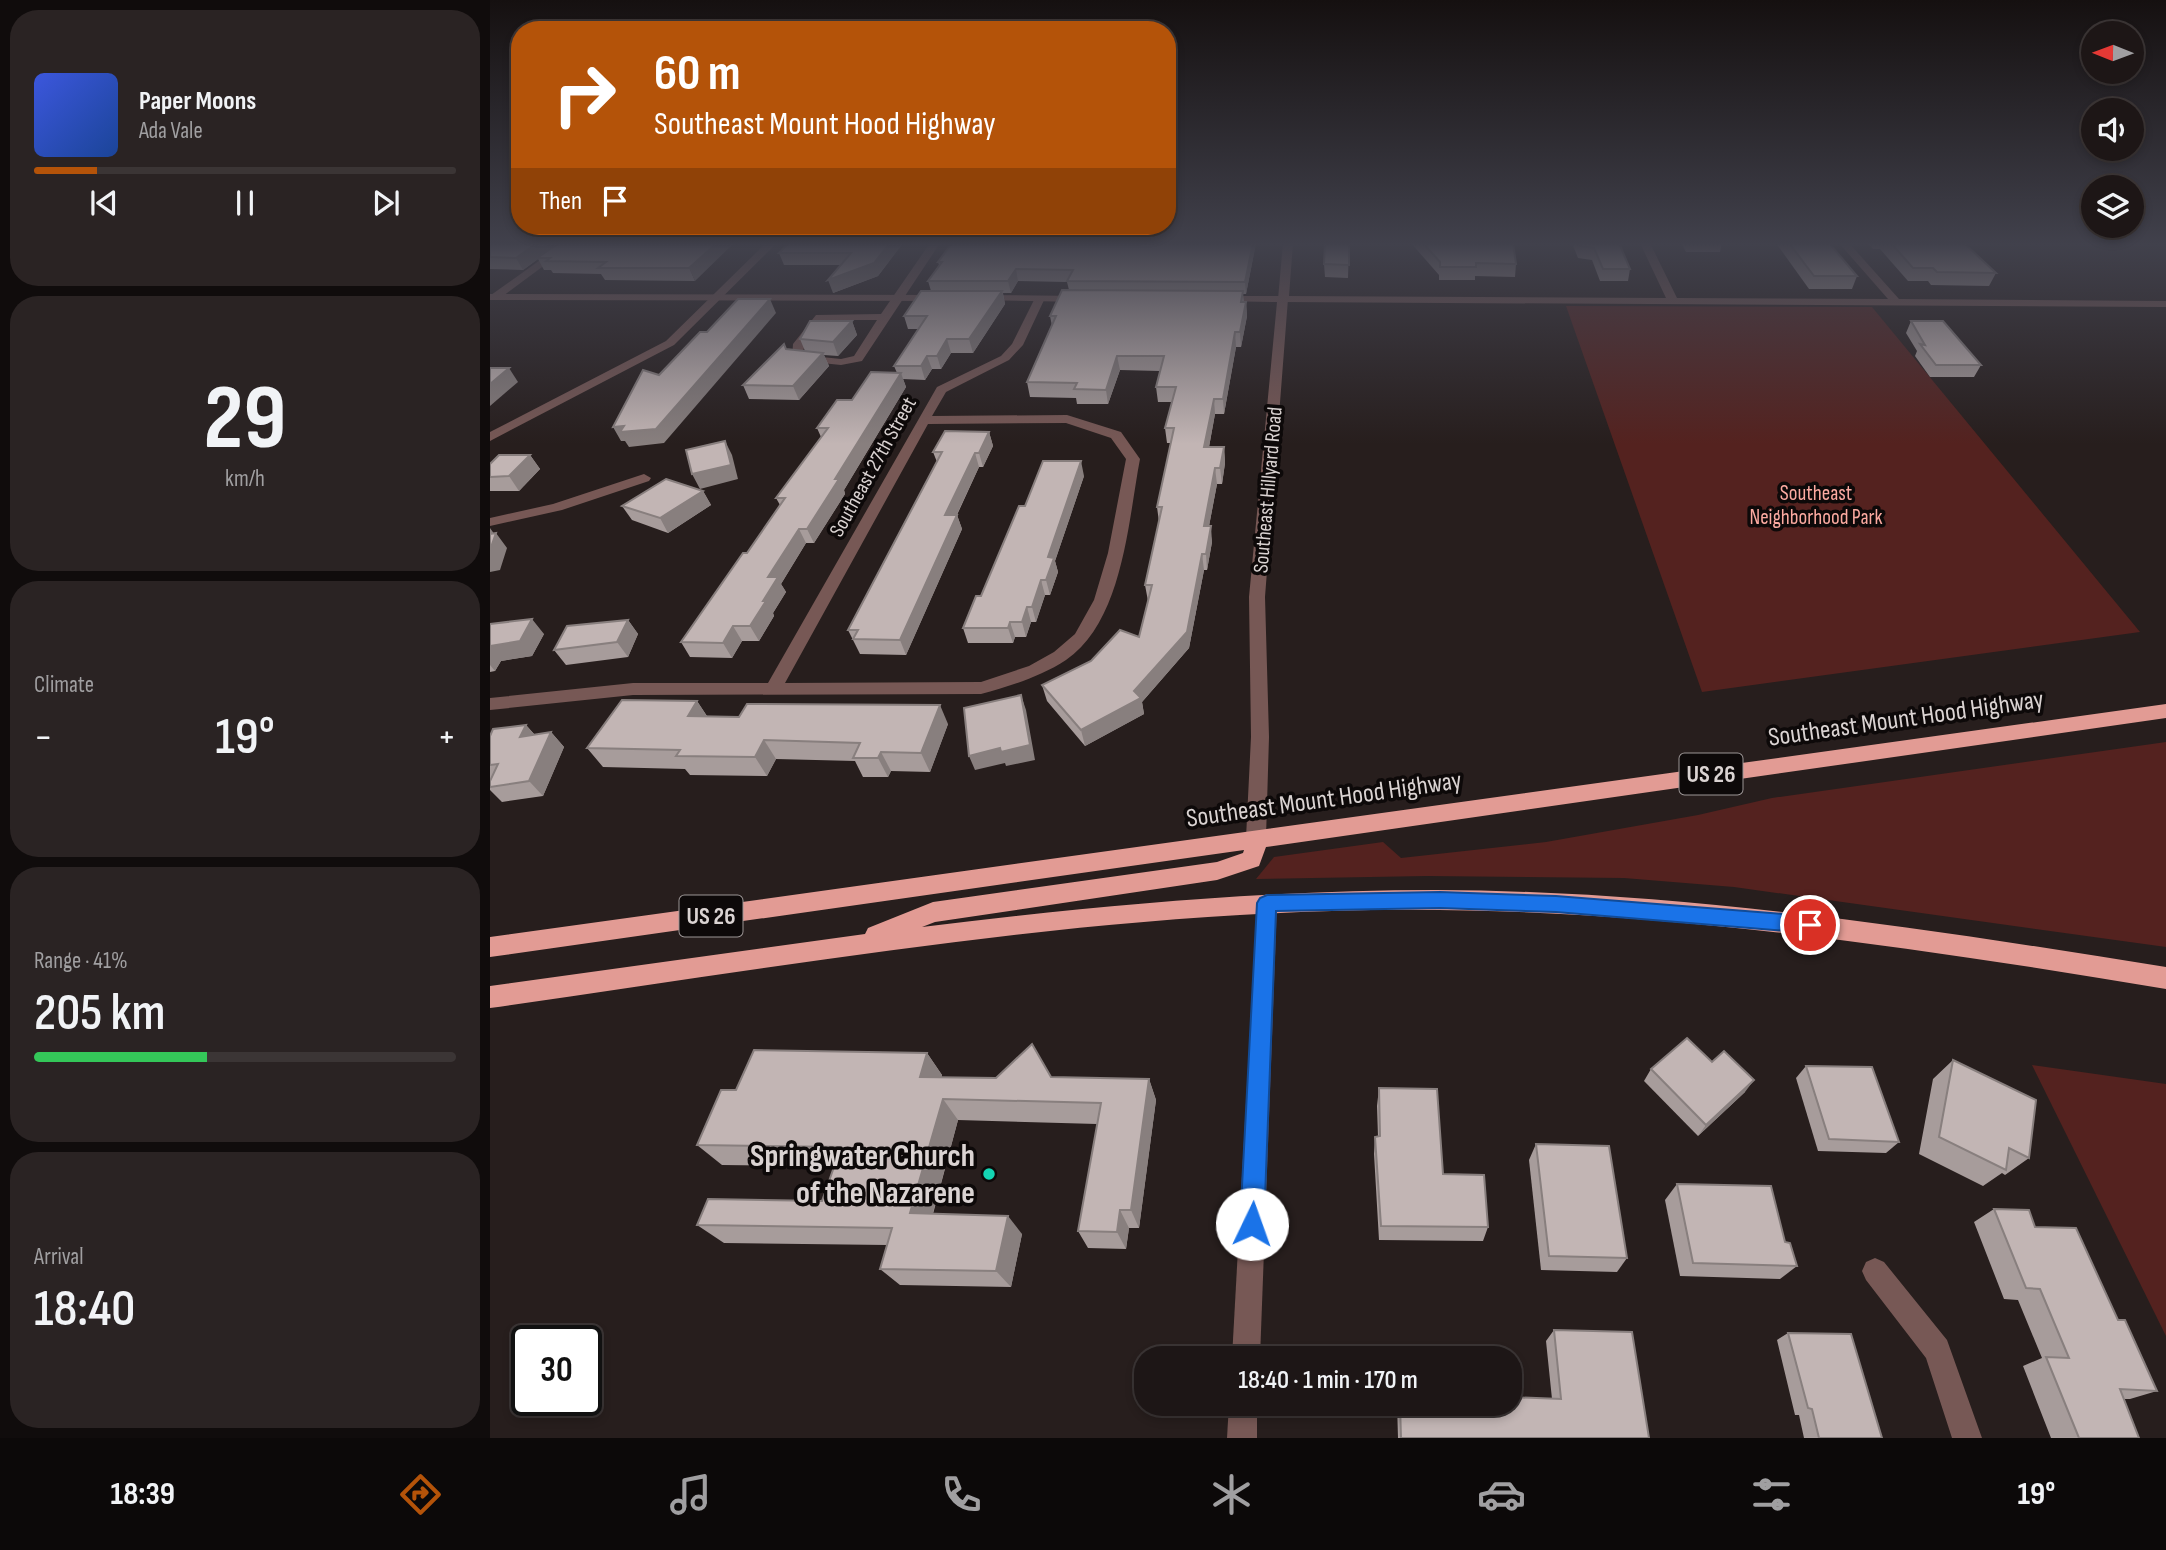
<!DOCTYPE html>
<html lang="en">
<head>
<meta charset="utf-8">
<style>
  :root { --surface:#1d1616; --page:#2a2323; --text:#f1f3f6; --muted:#a09fa1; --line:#3b3535; --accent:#b45309 }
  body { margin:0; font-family:"Sofia Sans Condensed",sans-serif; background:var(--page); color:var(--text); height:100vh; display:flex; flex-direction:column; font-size:26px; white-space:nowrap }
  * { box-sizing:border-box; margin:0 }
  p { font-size:23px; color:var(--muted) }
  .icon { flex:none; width:38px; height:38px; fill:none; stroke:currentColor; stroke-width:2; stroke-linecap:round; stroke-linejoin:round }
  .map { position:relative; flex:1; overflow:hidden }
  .sheet { display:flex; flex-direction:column; gap:10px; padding:10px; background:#100c0c; width:490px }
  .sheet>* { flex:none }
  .banner { position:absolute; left:21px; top:21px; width:665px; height:214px; border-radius:28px; box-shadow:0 4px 10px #0003,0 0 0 2px var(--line); background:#b45309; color:#fff; overflow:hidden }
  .needle { width:46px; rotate:271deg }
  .fabs { position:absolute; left:1591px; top:21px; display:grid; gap:14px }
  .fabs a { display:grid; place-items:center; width:63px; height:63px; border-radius:50%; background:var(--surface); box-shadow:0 4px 10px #0003,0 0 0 2px var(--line); font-size:35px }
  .speed { position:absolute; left:21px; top:1325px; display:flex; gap:14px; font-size:35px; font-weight:700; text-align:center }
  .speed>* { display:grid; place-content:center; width:91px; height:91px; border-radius:50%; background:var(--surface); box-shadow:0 4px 10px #0003,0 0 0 2px var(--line); line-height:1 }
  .speed .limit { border:4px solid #111; border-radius:10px; background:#fff; color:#111 }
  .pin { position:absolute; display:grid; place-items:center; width:60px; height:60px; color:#fff; margin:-30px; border:4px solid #fff; border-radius:50%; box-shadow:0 2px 7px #0007 }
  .me { position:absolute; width:77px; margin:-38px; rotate:3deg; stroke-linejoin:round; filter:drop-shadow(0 0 5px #0008) }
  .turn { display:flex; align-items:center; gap:24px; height:147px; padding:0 28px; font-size:32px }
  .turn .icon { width:91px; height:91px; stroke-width:2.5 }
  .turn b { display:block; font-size:49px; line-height:60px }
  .then { display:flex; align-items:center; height:66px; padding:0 28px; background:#0003; gap:14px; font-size:26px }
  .big { font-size:52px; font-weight:600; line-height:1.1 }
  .sheet .card { flex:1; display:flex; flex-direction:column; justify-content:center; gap:10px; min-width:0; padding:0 24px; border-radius:28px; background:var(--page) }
  .sheet .dial { align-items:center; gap:0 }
  .dial b { font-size:91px; line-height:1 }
  .song { display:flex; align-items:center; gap:21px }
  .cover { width:84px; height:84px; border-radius:10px; background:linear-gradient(135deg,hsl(230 70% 55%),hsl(220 70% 35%)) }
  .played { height:7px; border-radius:4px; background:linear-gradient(90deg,var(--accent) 15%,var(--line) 15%) }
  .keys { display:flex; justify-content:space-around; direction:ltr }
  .heat { display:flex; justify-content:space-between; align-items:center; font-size:38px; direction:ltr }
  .charge { height:10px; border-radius:5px; background:linear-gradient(90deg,#34c759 41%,var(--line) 0) }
  .trip { position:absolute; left:644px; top:1346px; width:388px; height:70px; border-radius:28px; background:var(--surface); box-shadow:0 4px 10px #0003,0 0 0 2px var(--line); font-weight:600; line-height:70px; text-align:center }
  .menu { display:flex; height:112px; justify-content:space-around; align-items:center; background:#0c0909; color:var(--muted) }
  .menu .icon { width:49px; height:49px }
  .menu .current { color:var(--accent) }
  .menu b { font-size:32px; color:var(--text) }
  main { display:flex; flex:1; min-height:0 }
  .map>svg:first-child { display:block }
</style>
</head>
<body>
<main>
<section class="sheet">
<div class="card">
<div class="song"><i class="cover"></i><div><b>Paper Moons</b><p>Ada Vale</p></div></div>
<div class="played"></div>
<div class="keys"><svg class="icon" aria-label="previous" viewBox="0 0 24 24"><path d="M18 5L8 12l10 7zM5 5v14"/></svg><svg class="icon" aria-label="pause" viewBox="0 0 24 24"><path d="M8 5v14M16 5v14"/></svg><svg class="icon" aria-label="next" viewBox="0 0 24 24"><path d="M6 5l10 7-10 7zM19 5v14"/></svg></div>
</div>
<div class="card dial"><b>29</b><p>km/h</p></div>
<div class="card"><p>Climate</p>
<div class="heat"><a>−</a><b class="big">19°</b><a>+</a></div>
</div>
<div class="card"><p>Range · 41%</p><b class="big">205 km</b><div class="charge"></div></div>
<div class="card"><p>Arrival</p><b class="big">18:40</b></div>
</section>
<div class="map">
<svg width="1676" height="1438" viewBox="0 0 1676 1438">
  <rect width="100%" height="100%" fill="#271e1d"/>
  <g fill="#54221f">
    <path d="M1076 306 1382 307 1650 632 1212 692Z"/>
    <path d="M1676 742V947L1244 887 1134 878 937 876 766 879 784 857 893 842 911 858 1056 842 1208 815 1282 798Z"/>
    <path d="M1542 1065 1676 1084V1336Z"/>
  </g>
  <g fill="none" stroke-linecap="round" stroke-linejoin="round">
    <g fill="#775855" fill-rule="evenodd">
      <path d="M276 243H287L184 345 0 441V432L176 341Z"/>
      <path d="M440 243H450L372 361 351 365 302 360 303 344 326 315 391 314ZM333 320H387L364 356 351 359 312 355 315 344Z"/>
      <path d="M793 243H803L799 296 1176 298 1150 243H1160L1187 298 1398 299 1349 243H1359L1409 299 1676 301V307L793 302 788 299Z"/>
      <path d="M67 248 75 250 9 299H1V295Z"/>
      <path d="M546 296 555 298 533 345 519 360 456 392 442 416 577 415 631 432 650 459C638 522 633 621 576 660 550 677 520 686 491 694L143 695 0 710V698L143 683H278L447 387 511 356 522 344ZM576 423 621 438 636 459 618 553 604 600 585 634 564 652 539 666 491 682 295 683 438 424Z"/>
      <path d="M154 474 161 478 159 481 72 510 0 526V518L63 504Z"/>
      <path d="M777 894 784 897 787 903 770 1358H742L767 903 770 897Z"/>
      <path d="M1385 1258 1394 1262 1457 1340 1492 1438H1462L1436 1358 1376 1280 1372 1271 1376 1262Z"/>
      <path d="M739 1404H767V1438H737Z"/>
    </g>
    <g fill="#775855" fill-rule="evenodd">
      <path d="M0 294 448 295 453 298 448 301 0 300Z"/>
      <path d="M490 295 592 296 597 299 592 302 486 300 485 298Z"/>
      <path d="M732 296H793L798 299 775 597 779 737 776 838 773 844 766 846 759 844 756 838 761 737 759 597 787 302 728 301V297Z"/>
    </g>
    <path fill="#e29b94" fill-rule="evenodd" d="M1676 704V718L776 847 769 866 727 880 445 922 432 927C603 906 773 890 946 890 1191 891 1434 928 1676 967V989C1400 943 1122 902 842 911 559 919 279 969 0 1008V986L375 934 378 928 443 902 727 862 753 853 754 850 0 957V937Z"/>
  </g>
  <g fill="#a79c9b">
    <path d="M0 243H189L205 281 115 280 111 274 63 273 61 270H54L48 259 33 270 0 269Z"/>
    <path d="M299 243H413L388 276 343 293 351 265H294L289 253Z"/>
    <path d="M766 243 756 294H753L754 302H756L757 316 751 347H746L734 414H725L719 447H734L735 463 732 484H727L719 526 722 542 717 570H714L699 648 652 702 654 714 595 746 557 701 552 685 649 637 658 601 655 585 669 522 667 507 681 443H677L675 428 682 402H668L666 387 670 371 630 370 618 404H587L586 398 540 397 537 382 562 326 560 316 579 290 577 282 528 281 521 293H513L515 304 483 353H461L451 369H442L435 380 413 379 416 387 354 490 355 494 324 543H316L291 584 296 592 283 613 284 616 269 641H252L242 658 200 657 191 642 257 553 290 505 286 498 331 437 327 428 362 400 407 373 404 366 428 329H418L414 316 441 291 438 281 449 265 448 262Z"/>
    <path d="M859 243 858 278 835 277 834 264Z"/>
    <path d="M921 243H1023L1026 264 1025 277 985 276V280H949V275Z"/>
    <path d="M1082 243H1129L1140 269 1138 281H1110L1102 260 1088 258Z"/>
    <path d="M1191 243H1232L1230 252H1196Z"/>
    <path d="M1286 243H1339L1367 276 1362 289H1319Z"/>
    <path d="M1378 243H1474L1506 273 1499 286 1441 285 1438 281H1418L1390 249H1383Z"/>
    <path d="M362 321 367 335 348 356 334 355 339 366 309 400 259 399 253 385 296 349 315 351 310 339Z"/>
    <path d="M1421 321 1491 365 1484 377H1440L1425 356 1427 351 1416 333Z"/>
    <path d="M499 432 503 446 493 467H489L467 515 472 529 416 655 370 654 358 630 447 462 443 452Z"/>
    <path d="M40 455 50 469 29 491H0V464Z"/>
    <path d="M594 476 565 561 568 572 560 595H555L546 622H541L536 637H525L523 643H478L473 628 491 596 535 506Z"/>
    <path d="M213 491 221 505 178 533 142 520 132 506Z"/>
    <path d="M138 620 148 634 138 657 76 665 64 650Z"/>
    <path d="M0 624 54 634 42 656 11 661 5 671 0 672Z"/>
    <path d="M207 701 217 716 458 724 440 772 401 771 398 777H373L365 761 286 759 277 776 200 775 195 769 113 767 97 748Z"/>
    <path d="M36 725 45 735 61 732 74 747 53 796 12 802 0 790V736Z"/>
    <path d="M437 1053 452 1075 451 1078 561 1077 659 1079 666 1100 649 1228H639L636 1249 598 1248 588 1231 607 1124 468 1120 443 1214 532 1234 521 1287 410 1285 390 1269 397 1245 234 1243 207 1225 332 1201 344 1166 232 1165 207 1145 246 1090Z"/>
    <path d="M1463 1060 1539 1158 1515 1175 1512 1173 1493 1186 1429 1154 1443 1079Z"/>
    <path d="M1222 1062 1255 1092 1208 1136 1154 1081 1161 1069Z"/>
    <path d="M1316 1066 1409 1142 1396 1153 1328 1151 1306 1078Z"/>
    <path d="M889 1088 953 1174 998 1227 993 1241 889 1240 884 1154 885 1137H888L887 1106Z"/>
    <path d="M1046 1144 1137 1258 1127 1272 1051 1270 1039 1160Z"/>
    <path d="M1187 1184 1295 1242 1307 1266 1290 1279 1190 1276 1175 1200Z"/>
    <path d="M1504 1209 1545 1227 1628 1320 1667 1391 1640 1399H1634L1649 1438H1561L1533 1366 1552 1358 1528 1300 1514 1299 1484 1222Z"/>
    <path d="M1064 1330 1159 1438H908L907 1404H1020L1062 1399 1056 1341Z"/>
    <path d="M1298 1333 1392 1438H1314L1309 1415H1305L1287 1340Z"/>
  </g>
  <g fill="#887f7e">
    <path d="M47 243H71L47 258 48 259 33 270 26 258Z"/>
    <path d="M227 243H244L205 281 199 268Z"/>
    <path d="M400 243H413L388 276 343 293 338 280Z"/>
    <path d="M763 243H766L756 294 755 282Z"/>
    <path d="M526 269 528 281 521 293 518 281Z"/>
    <path d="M512 291 515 304 483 353 479 339Z"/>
    <path d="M280 299 286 313 174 443 139 447 135 441H131L123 427Z"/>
    <path d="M756 302 757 316 751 347 750 332Z"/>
    <path d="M362 321 367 335 348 356 343 342Z"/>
    <path d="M745 332 746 347 734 414 733 399Z"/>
    <path d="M457 339 461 353 451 369 447 356Z"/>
    <path d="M333 353 339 366 309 400 303 386Z"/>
    <path d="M437 356 442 369 435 380 431 366Z"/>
    <path d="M627 356 630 370 618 404 616 390Z"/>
    <path d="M19 368 28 382 0 406V384Z"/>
    <path d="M411 373 416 387 354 490 355 494 324 543 317 529 345 479Z"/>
    <path d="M724 399 725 414 716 463 714 447Z"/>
    <path d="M499 432 503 446 493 467 489 453Z"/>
    <path d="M235 441 242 455 248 479 210 489 202 474Z"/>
    <path d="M734 447 735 463 732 484 730 468Z"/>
    <path d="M485 453 489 467 460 529 455 515Z"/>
    <path d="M40 455 50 469 29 491 19 476Z"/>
    <path d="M591 461 594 476 565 561 568 572 560 595 556 580 558 557Z"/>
    <path d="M725 468 727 484 716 542 714 526Z"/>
    <path d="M213 491 221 505 178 533 170 518Z"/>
    <path d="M467 515 472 529 416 655 410 640Z"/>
    <path d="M721 526 722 542 717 570 716 554Z"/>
    <path d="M0 528 5 535 6 533 17 548 10 570 0 572Z"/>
    <path d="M309 529 316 543 291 584 296 592 283 613 284 616 269 641 260 626 273 601 278 577Z"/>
    <path d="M712 554 714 570 699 648 652 702 654 714 595 746 591 730 644 691Z"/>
    <path d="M551 580 555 595 546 622 542 607Z"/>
    <path d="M537 607 541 622 536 637 532 622Z"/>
    <path d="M42 619 54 634 42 656 11 661 5 671 0 665V646Z"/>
    <path d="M138 620 148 634 138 657 127 642Z"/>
    <path d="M520 622 525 637 523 643 518 628Z"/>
    <path d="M243 626 252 641 242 658 233 643Z"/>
    <path d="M531 695 536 710 545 760 516 766 515 763 485 770 479 756Z"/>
    <path d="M207 701 220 721 198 716Z"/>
    <path d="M450 705 458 724 440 772 431 753Z"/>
    <path d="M36 725 49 740 30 737Z"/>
    <path d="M61 732 74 747 53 796 39 781Z"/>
    <path d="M274 740 286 759 277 776 265 757Z"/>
    <path d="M391 752 401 771 398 777 388 758Z"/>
    <path d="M437 1053 452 1075 445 1099 430 1077Z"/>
    <path d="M659 1079 666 1100 649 1228 641 1210Z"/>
    <path d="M1264 1080 1255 1092 1208 1136 1216 1125Z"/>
    <path d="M453 1099 468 1120 438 1231 420 1213Z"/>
    <path d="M630 1210 639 1228 636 1249 627 1232Z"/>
    <path d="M518 1216 532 1234 521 1287 506 1271Z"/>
  </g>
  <g fill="#c2b5b4" stroke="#887f7e" stroke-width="2">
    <path d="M0 243H47L26 258 0 257Z"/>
    <path d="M69 243 189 244 227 243 199 268H108L116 262 56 261 60 258H47Z"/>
    <path d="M299 243H400L384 263 338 280 361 253H289Z"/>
    <path d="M462 243H763L755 282 577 281 583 270 526 269 518 281H438L452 262H448Z"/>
    <path d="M835 243H859V265L834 264Z"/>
    <path d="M933 243H1023L1026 264 986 263V267H950V262Z"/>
    <path d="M1089 243H1129L1140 269H1113L1104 248 1090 246Z"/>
    <path d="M1299 243H1339L1367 276H1324Z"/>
    <path d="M1401 243H1474L1506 273 1447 272 1443 268H1423Z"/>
    <path d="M572 290 753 291 751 302H756L750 332H745L733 399H724L714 447H734L730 468H725L714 526H721L716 554H712L697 632 644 691 651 698 591 730 552 685 601 661 630 630 649 637 662 585H655L672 507H667L684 428H675L686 387H666L674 356H627L616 390 584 389 587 383 537 382 566 316H560Z"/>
    <path d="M431 291H512L479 339H457L447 356H437L431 366H404L437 316H414Z"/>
    <path d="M248 299H280L166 429 130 432 134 426 123 427 153 370 169 375 210 332H217Z"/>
    <path d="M320 321H362L343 342 310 339Z"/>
    <path d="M1421 321H1453L1491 365H1446L1430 344 1435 345Z"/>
    <path d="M294 344 296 349 333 353 303 386 253 385Z"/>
    <path d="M0 368H19L0 384Z"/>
    <path d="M381 372 411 373 345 479H349L317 529H309L278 577H288L273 601H276L260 626H243L233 643 191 642 253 553H257L295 498H286L338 428H327L347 400H362Z"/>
    <path d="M455 431 499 432 489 453H485L455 515H467L410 640 363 639 368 630H358L452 452H443Z"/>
    <path d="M235 441 241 465 202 474 196 450Z"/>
    <path d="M9 455H40L19 476 0 477V464Z"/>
    <path d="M553 461H591L558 557 564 558 556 580H551L542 607H537L532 622H520L518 628H473L486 596H491L529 506H535Z"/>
    <path d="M176 479 213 491 170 518 132 506Z"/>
    <path d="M6 533 0 550V534Z"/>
    <path d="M42 619 30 641 0 646V624Z"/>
    <path d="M138 620 127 642 64 650 77 626Z"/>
    <path d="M531 695 540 745 511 752 510 748 479 756 474 708Z"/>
    <path d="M132 700 207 701 198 716 249 717 257 704 450 705 431 753 391 752 388 758H363L370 743 274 740 265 757 186 756 190 750 97 748Z"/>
    <path d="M36 725 30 737 61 732 39 781 0 787V781L8 764 0 765V736L3 729Z"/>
    <path d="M1197 1038 1222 1062 1234 1051 1264 1080 1216 1125 1161 1069Z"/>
    <path d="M542 1044 561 1077 659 1079 641 1210H630L627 1232 588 1231 611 1103 453 1099 420 1213 518 1216 506 1271 390 1269 402 1228 207 1225 218 1199 332 1201 351 1147 207 1145 231 1090H246L264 1050 437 1053 430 1077 506 1078Z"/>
    <path d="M1463 1060 1546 1100 1539 1158 1519 1148 1516 1170 1449 1137Z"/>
    <path d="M1316 1066 1382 1067 1409 1142 1339 1139Z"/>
    <path d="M889 1088 947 1089 953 1174 994 1175 998 1227 891 1226 885 1137 890 1136Z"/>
    <path d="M1046 1144 1119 1146 1137 1258 1059 1256Z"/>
    <path d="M1187 1184 1281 1186 1295 1242 1300 1243 1307 1266 1203 1263Z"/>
    <path d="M1504 1209 1539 1210 1545 1227 1586 1228 1628 1320H1635L1667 1391 1630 1389 1649 1438H1589L1556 1357 1579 1358 1550 1289 1536 1288Z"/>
    <path d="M1064 1330 1142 1332 1159 1438H911L910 1404H1020V1397L1071 1399Z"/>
    <path d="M1298 1333 1361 1334 1392 1438H1329L1322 1409 1318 1408Z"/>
    <path d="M909 1347 970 1349 971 1358H909Z"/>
  </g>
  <linearGradient id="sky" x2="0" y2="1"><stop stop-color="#151010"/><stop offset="0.55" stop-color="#41414c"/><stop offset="1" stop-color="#41414c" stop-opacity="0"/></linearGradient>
  <rect width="1676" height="444" fill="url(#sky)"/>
  <path fill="#1a73e8" stroke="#114b97" stroke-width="2" d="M950 892 1066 896 1320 916 1327 919 1330 925 1327 931 1320 933 1066 912 950 908 786 911 774 1224 770 1232 762 1236 754 1232 750 1224 767 903 770 898 777 895Z"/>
  <circle fill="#14d5b3" stroke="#0d0909" stroke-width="2.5" cx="499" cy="1174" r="7"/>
  <g text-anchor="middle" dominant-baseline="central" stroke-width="7" stroke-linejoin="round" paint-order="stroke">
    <g font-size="21" fill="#dad3d2" stroke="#0d0909">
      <text transform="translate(383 467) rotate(-61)">Southeast 27th Street</text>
      <text transform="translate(778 490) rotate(-85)">Southeast Hillyard Road</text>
    </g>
    <g font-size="21" fill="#fcaaa1" stroke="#0d0909">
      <text x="1326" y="493">Southeast<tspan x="1326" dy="24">Neighborhood Park</tspan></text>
    </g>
    <g fill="#0d0909" stroke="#9c9696" stroke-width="2">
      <rect x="1189.5" y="753.5" width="63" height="41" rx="5"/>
      <rect x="189.5" y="895.5" width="63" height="41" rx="5"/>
    </g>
    <g font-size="24" font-weight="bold" fill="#dad3d2">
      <text x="1221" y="774">US 26</text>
      <text x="221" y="916">US 26</text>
    </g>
    <g font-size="26" fill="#dad3d2" stroke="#0d0909">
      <text transform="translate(1416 719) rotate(-8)">Southeast Mount Hood Highway</text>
      <text transform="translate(834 800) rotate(-8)">Southeast Mount Hood Highway</text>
    </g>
    <g font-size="32" font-weight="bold" fill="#dad3d2" stroke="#0d0909" text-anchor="end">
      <text x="485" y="1156">Springwater Church<tspan x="485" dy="37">of the Nazarene</tspan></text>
    </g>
  </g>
</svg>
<div class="fabs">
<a><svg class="needle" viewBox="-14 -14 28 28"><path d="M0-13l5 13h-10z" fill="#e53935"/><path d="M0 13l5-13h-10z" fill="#a09fa1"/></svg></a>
<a><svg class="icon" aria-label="sound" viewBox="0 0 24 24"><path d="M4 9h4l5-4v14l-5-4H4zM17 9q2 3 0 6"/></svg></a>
<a><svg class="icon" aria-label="layers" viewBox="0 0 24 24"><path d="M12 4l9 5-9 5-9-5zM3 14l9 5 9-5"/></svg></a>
</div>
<div class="speed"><div class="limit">30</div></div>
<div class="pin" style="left:1320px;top:925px;background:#d93025"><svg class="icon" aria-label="arrive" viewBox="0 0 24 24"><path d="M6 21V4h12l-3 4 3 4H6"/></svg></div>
<svg class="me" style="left:762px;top:1224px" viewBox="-20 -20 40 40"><circle r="19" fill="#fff"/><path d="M0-13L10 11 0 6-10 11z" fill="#1a73e8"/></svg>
<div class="trip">18:40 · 1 min · 170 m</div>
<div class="banner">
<div class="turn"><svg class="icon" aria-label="right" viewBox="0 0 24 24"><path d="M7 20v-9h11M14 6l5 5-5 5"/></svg><div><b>60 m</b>Southeast Mount Hood Highway</div></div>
<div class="then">Then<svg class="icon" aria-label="arrive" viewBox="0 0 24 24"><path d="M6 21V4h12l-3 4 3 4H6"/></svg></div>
</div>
</div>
</main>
<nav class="menu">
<b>18:39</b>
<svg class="icon current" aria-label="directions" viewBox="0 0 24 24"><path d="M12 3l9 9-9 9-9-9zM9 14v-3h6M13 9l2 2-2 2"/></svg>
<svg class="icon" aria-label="music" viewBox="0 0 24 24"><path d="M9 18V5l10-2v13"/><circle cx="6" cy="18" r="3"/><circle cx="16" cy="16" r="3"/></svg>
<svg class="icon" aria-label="phone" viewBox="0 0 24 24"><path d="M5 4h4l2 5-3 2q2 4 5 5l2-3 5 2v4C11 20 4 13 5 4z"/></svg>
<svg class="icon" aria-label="climate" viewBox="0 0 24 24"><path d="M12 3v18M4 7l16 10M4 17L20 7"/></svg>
<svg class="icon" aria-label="car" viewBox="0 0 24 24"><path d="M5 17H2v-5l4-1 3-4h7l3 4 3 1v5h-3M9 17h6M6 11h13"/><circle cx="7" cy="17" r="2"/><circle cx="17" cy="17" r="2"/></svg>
<svg class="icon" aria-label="filters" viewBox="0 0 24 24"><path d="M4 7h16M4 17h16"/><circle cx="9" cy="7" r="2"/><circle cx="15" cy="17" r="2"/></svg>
<b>19°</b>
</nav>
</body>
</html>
